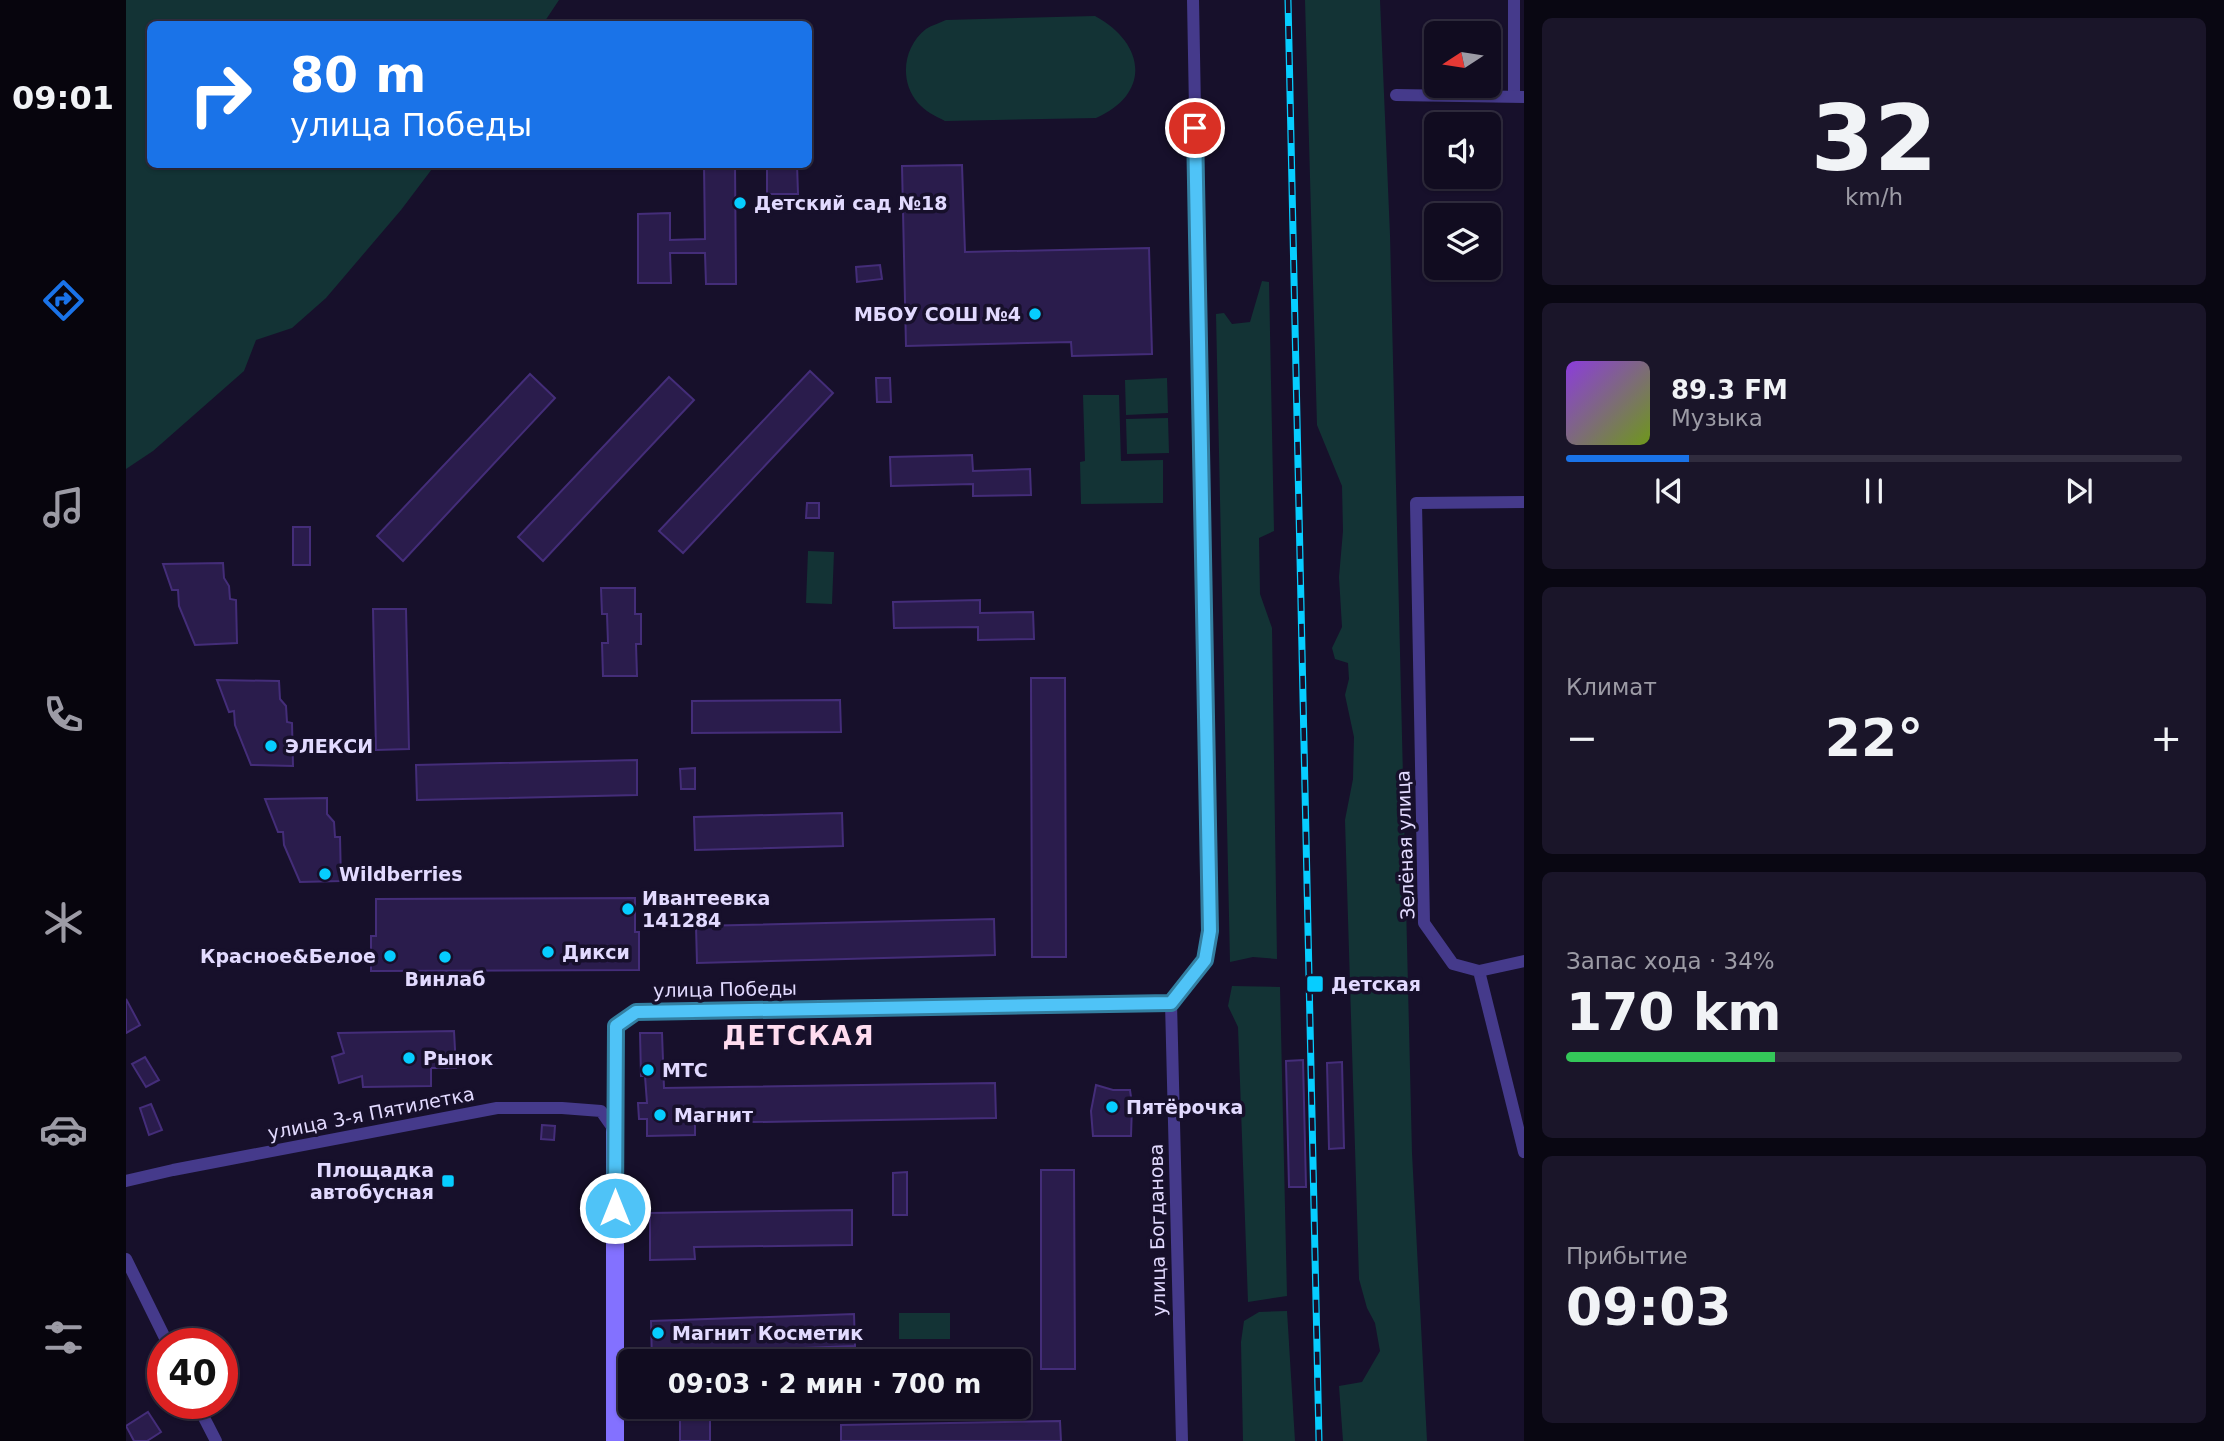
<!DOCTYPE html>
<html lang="ru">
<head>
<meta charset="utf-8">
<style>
  :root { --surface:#110c20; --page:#1a1529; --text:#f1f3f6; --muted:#9c9ba5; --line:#302c3e; --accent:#1a73e8 }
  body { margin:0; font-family:"DejaVu Sans",sans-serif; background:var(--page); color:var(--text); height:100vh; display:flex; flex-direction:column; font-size:26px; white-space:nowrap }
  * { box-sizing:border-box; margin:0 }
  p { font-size:23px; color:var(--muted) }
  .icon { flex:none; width:38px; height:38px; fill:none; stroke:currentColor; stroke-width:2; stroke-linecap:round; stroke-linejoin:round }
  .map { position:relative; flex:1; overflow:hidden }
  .details { display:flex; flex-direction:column; gap:18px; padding:18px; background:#090712; width:700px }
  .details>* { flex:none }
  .hud { position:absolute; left:21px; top:21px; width:665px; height:147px; border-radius:10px; box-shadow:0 2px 5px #0004,0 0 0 2px var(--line); background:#1a73e8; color:#fff; overflow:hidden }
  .needle { width:46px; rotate:258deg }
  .fabs { position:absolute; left:1298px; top:21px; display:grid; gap:14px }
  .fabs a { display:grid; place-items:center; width:77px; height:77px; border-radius:10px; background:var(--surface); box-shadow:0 2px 5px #0004,0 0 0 2px var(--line); font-size:35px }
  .speed { position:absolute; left:21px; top:1328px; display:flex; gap:14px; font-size:35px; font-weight:700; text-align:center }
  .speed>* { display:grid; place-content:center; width:91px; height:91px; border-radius:50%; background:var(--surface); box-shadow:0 2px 5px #0004,0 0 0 2px var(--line); line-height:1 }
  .speed .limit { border:10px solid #d22; background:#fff; color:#111 }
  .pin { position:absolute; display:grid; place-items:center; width:60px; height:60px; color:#fff; margin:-30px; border:4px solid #fff; border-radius:50%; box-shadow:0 2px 7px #0007 }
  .me { position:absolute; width:77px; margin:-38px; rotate:0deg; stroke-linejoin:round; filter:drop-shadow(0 0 5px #0008) }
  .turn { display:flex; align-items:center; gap:24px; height:147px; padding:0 28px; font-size:32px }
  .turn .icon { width:91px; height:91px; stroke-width:2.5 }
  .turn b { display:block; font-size:49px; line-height:60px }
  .big { font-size:52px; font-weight:600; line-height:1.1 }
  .details .card { flex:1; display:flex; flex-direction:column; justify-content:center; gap:10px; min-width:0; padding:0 24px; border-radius:10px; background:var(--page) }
  .details .dial { align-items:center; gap:0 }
  .dial b { font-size:91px; line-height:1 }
  .song { display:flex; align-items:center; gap:21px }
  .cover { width:84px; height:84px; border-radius:10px; background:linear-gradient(135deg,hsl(270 70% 55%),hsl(80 70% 35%)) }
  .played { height:7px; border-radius:4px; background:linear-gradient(90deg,var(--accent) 20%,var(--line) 20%) }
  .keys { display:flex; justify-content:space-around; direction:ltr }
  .heat { display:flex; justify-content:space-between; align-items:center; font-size:38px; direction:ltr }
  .charge { height:10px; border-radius:5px; background:linear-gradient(90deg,#34c759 34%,var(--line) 0) }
  .trip { position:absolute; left:492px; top:1349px; width:413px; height:70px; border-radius:10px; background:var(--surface); box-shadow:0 2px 5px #0004,0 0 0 2px var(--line); font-weight:600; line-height:70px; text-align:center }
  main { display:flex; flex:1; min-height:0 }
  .menu { display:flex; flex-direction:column; width:126px; justify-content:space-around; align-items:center; background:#07050d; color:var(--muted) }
  .menu .icon { width:49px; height:49px }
  .menu .selected { color:var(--accent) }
  .menu b { font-size:32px; color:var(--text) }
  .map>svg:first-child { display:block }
</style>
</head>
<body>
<main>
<nav class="menu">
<b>09:01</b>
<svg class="icon selected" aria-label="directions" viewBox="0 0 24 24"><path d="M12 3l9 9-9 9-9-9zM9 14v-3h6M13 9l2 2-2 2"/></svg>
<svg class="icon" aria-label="music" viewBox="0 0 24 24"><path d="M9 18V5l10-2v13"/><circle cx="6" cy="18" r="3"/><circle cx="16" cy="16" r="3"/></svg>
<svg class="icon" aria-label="phone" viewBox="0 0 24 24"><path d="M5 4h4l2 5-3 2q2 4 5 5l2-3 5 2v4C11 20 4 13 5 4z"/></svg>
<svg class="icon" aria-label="climate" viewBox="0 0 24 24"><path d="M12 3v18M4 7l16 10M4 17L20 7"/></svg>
<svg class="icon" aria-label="car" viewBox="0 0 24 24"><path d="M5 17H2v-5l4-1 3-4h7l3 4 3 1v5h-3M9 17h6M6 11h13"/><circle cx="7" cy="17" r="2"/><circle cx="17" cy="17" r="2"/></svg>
<svg class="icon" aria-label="filters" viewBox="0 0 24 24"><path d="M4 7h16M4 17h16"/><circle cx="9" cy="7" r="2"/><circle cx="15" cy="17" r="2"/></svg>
</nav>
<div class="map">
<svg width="1398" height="1441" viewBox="0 0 1398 1441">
  <rect width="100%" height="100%" fill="#17102b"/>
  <g fill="#133335">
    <path d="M0 0H433L417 24H24V164L309 165 275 210 200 298 166 328 130 340 118 371 27 451 0 469Z"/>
    <path d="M1179 0H1254L1264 235 1286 1153 1301 1441H1217L1213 1386 1236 1382 1254 1351 1249 1323 1241 1308 1233 1279 1219 820 1227 779 1228 737 1219 695 1223 679 1222 663 1209 659 1206 648 1216 627 1213 577 1217 531 1216 486 1191 425Z"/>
    <path d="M969 16C1019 43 1026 93 970 118L819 121C809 116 799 111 792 103 773 81 777 47 800 29 806 25 814 23 820 20Z"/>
    <path d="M1136 281 1143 282 1148 531 1133 538 1134 594 1146 628 1151 959 1127 957 1104 962 1090 314 1098 313 1106 324 1124 322Z"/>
    <path d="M1041 378 1042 413 1000 415 999 380Z"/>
    <path d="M957 395H993L995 461 1037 460V503L955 504 954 462 959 461Z"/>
    <path d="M1042 418 1043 453 1001 454 1000 419Z"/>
    <path d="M682 551 708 552 706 604 680 603Z"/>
    <path d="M1106 986 1154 987 1161 1296 1122 1302 1112 1027 1102 1006Z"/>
    <path d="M1161 1311 1169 1441H1117L1115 1342 1118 1321 1133 1312Z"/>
    <rect x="773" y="1313" width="51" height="26"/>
  </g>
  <g fill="#2a1c4c" stroke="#442d79" stroke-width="2">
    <path d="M578 164H609L610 284H580L579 253H544L545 283H512V214L544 213V240L579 239Z"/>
    <path d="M641 164H671L672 194H641Z"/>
    <path d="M836 165 839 252 1023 248 1026 354 946 356 945 342 780 346 776 166Z"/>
    <path d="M754 265 756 279 731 282 730 267Z"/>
    <path d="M684 371 707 393 557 553 533 531Z"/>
    <path d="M404 374 429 398 277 561 251 536Z"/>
    <path d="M543 377 568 400 417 561 392 537Z"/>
    <path d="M750 378H764L765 402H751Z"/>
    <path d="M846 455 847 471 904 469 905 495 847 496V484L765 486 764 457Z"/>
    <path d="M681 503H693V518H680Z"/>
    <rect x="167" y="527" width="17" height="38"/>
    <path d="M97 563 98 578 103 586 104 599 110 600 111 643 69 645 53 606 52 590H46L37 564Z"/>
    <path d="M475 588H509V614H515V644H510L511 676H477L476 643H482L481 614H476Z"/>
    <path d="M854 600V613L907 612 908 639 852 640V627L768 628 767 602Z"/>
    <path d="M247 609H280L283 749 250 750Z"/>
    <path d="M905 678H939L940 957H906Z"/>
    <path d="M91 680 153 681 154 699 160 706 161 722 166 723 167 766 125 765 109 725 108 711 103 712Z"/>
    <path d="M714 700 715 732 566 733V701Z"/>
    <path d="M511 760V795L291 800 290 765Z"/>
    <path d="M569 768V789H555L554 769Z"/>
    <path d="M201 798V814L208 822 209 837H214L215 881 174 882 158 845 157 832H152L139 799Z"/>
    <path d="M716 813 717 846 569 850 568 817Z"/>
    <path d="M509 898V932H513V970L245 971V936H250V899Z"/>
    <path d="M868 919 869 955 571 963 570 926Z"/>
    <path d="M0 999 14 1025 0 1033Z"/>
    <path d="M328 1031 330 1068H305V1086L237 1087 236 1076 213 1083 206 1057 218 1053 212 1033Z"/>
    <path d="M514 1033H536L538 1088 869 1083 870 1118 569 1123V1135L521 1136V1119H513L512 1103H521L519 1076H515Z"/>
    <path d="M19 1057 33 1080 20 1087 6 1064Z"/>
    <path d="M1177 1060 1180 1187H1163L1160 1061Z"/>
    <path d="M1216 1062 1218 1148 1203 1149 1201 1063Z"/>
    <path d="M970 1085 987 1090H1004L1006 1104 1005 1136H967L965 1111Z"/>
    <path d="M25 1104 36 1130 23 1135 14 1108Z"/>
    <path d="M416 1125 429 1126 428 1140 415 1139Z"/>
    <path d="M915 1170H948L949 1369H915Z"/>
    <path d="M781 1172V1215H767V1173Z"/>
    <path d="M726 1210V1245L568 1247 569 1259 524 1260V1213Z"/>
    <path d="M728 1314 729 1346 574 1352V1362H526L525 1321Z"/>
    <path d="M22 1412 35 1432 21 1441H8L0 1426Z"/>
    <rect x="554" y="1416" width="30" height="25"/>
    <path d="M934 1421 935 1441H715V1425Z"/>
  </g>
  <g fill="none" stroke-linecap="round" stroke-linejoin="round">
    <g stroke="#453a8b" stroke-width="12">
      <path d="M1388 0V96"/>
      <path d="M1270 95 1398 97"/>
      <path d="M1398 502 1290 503 1298 923 1327 964 1353 971 1398 1152"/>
      <path d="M1353 971 1398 961"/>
      <path d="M489 1132 490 1026 510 1012 1045 1003"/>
      <path d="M0 1181 47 1170 371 1108H436L475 1111 489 1131"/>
      <path d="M0 1259 42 1344"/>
      <path d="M71 1404 90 1441"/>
      <path d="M1056 1441 1045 1003 1078 960 1084 931 1067 0"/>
    </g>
    <path stroke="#8371ff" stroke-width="18" d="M489 1441V1132"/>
    <g stroke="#06cdff" stroke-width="7">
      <path id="rail" d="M1162 0 1193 1441"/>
    </g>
    <use href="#rail" stroke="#17102b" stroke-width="4.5" stroke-dasharray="13" stroke-linecap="butt"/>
  </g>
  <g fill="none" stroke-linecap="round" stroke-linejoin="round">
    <g stroke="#337fa1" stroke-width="18">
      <path id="route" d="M489 1208 490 1026 510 1012 1045 1003 1079 960 1084 931 1069 128"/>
    </g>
    <use href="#route" stroke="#4fc3f7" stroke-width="12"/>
  </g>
  <g fill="#06cdff" stroke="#17102b" stroke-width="2.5">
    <circle cx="614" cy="203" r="7"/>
    <circle cx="909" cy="314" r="7"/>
    <circle cx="145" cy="746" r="7"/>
    <circle cx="199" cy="874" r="7"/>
    <circle cx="502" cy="909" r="7"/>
    <circle cx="422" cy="952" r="7"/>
    <circle cx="264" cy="956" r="7"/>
    <circle cx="319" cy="957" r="7"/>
    <rect x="1180" y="975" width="18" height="18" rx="3.5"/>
    <circle cx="283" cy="1058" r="7"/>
    <circle cx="522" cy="1070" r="7"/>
    <circle cx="986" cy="1107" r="7"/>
    <circle cx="534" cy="1115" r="7"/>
    <rect x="315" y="1174" width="14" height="14" rx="3.5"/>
    <circle cx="532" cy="1333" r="7"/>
  </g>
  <g text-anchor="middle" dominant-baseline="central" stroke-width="7" stroke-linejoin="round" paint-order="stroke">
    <g font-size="19" font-weight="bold" fill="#e2daff" stroke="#17102b" text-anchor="start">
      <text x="628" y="203">Детский сад №18</text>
      <text x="895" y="314" text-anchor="end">МБОУ СОШ №4</text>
      <text x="159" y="746">ЭЛЕКСИ</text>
      <text x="213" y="874">Wildberries</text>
      <text x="516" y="898">Ивантеевка<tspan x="516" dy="22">141284</tspan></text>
      <text x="436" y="952">Дикси</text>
      <text x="250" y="956" text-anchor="end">Красное&amp;Белое</text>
      <text x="319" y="979" text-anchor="middle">Винлаб</text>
      <text x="1205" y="984">Детская</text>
      <text x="297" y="1058">Рынок</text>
      <text x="536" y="1070">МТС</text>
      <text x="1000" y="1107">Пятёрочка</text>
      <text x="548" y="1115">Магнит</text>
      <text x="308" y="1170" text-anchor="end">Площадка<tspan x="308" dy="22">автобусная</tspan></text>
      <text x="546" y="1333">Магнит Косметик</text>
    </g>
    <g font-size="19" fill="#e2daff" stroke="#17102b">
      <text transform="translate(1279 845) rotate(-92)">Зелёная улица</text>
      <text transform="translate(599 989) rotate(-1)">улица Победы</text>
      <text transform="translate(245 1113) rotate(-11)">улица 3-я Пятилетка</text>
      <text transform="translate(1031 1230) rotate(-91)">улица Богданова</text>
    </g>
    <g font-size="26" font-weight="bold" letter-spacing="2" fill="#ffdcef" stroke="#17102b">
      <text x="673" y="1036">ДЕТСКАЯ</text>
    </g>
  </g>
</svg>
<div class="fabs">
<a><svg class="needle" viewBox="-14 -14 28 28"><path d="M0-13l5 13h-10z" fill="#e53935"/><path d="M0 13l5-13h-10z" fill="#9c9ba5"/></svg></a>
<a><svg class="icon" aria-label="sound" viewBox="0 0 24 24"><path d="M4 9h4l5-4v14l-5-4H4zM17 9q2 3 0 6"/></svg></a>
<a><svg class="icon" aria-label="layers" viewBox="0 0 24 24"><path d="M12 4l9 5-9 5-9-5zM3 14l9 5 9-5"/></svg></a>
</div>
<div class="speed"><div class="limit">40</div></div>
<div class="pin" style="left:1069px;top:128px;background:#d93025"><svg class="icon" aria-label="arrive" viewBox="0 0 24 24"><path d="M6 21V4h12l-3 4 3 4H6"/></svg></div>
<svg class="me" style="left:489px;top:1208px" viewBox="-20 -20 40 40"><circle r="17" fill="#4fc3f7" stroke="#fff" stroke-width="3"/><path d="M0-11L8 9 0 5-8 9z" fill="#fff"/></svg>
<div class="trip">09:03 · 2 мин · 700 m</div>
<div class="hud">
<div class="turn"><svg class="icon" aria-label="right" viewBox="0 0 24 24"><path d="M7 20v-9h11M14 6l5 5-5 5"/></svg><div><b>80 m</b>улица Победы</div></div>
</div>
</div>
<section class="details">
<div class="card dial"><b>32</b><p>km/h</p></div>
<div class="card">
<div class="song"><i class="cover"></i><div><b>89.3 FM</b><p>Музыка</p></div></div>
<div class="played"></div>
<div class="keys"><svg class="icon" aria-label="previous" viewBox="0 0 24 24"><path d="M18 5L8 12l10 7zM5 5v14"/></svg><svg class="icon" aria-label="pause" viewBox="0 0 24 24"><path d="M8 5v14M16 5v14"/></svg><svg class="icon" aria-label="next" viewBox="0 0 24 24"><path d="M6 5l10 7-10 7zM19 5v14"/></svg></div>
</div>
<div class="card"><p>Климат</p>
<div class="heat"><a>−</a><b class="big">22°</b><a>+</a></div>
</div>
<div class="card"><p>Запас хода · 34%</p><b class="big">170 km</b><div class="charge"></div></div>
<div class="card"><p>Прибытие</p><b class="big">09:03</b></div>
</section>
</main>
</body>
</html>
